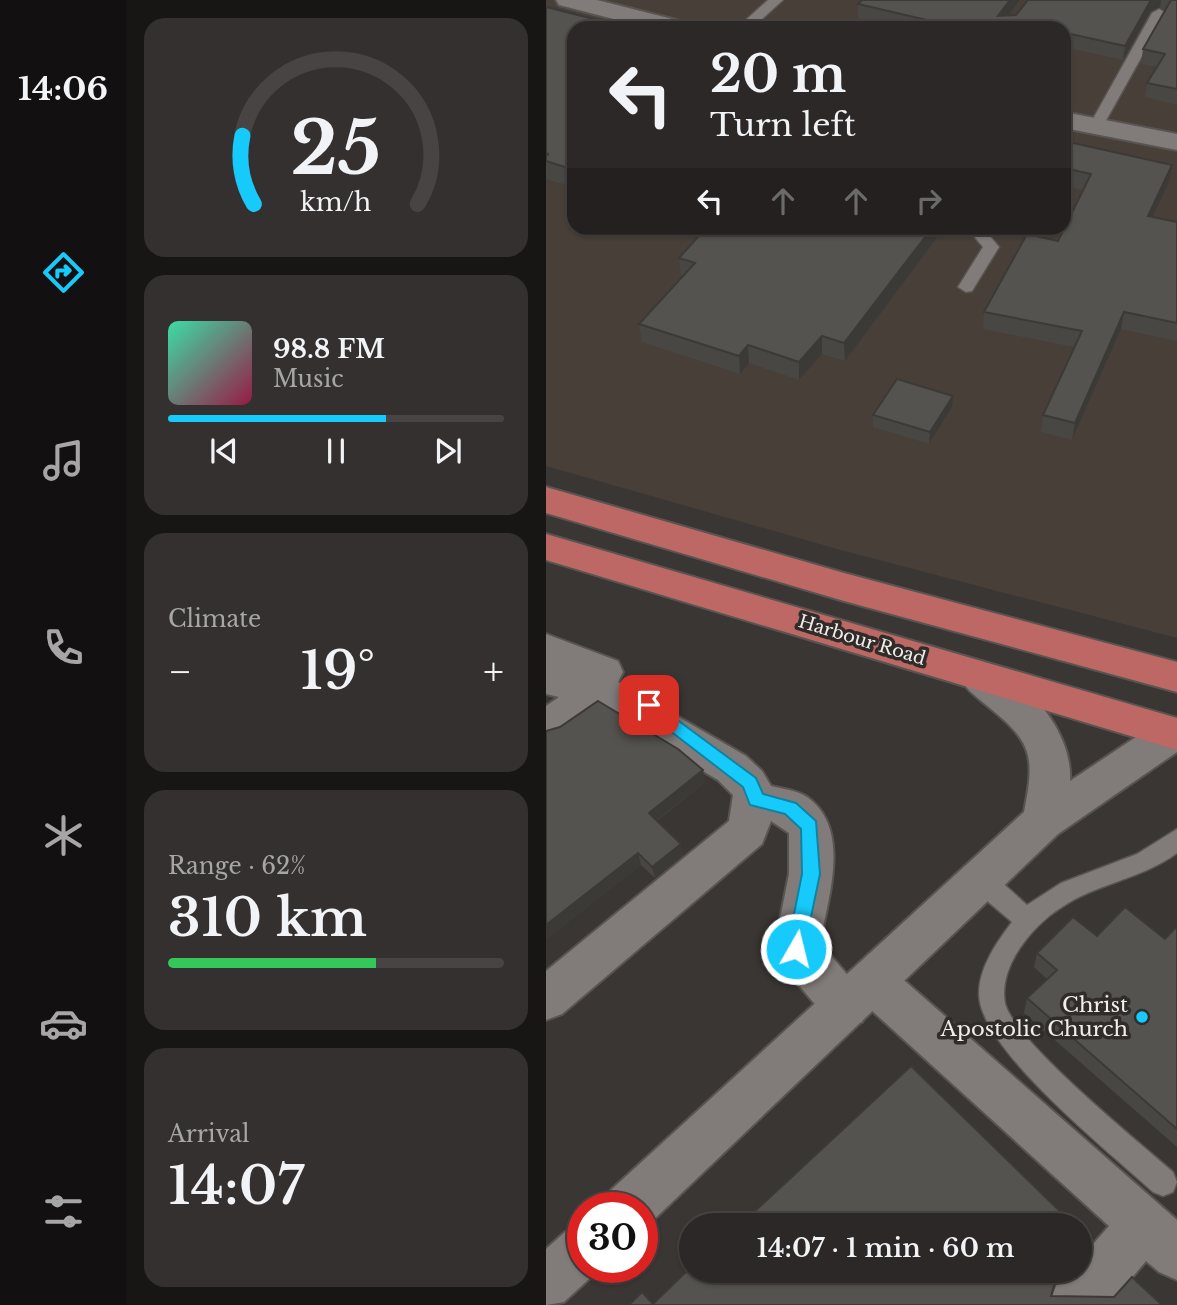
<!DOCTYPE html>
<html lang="en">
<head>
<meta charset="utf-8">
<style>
  :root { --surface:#2c2827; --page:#34302f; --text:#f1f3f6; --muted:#a6a6a7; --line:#484444; --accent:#16cafb }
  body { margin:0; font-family:"Libre Baskerville",serif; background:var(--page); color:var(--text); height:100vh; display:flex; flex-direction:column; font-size:26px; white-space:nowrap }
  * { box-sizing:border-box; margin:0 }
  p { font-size:23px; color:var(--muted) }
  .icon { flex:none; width:38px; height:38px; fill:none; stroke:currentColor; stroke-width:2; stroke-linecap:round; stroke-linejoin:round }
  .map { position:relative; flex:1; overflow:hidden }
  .panel { display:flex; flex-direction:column; gap:18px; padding:18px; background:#181615; width:420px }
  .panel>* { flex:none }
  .top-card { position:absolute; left:21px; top:21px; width:504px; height:214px; border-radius:21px; box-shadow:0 2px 5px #0004,0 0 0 2px var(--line); background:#2c2827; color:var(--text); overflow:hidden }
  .speed { position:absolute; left:21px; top:1192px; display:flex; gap:14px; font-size:35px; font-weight:700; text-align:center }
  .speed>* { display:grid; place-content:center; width:91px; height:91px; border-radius:50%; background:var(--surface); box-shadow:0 2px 5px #0004,0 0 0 2px var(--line); line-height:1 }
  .speed .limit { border:10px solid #d22; background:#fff; color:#111 }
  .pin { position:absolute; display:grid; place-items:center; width:60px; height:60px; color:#fff; margin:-30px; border-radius:14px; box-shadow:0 4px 10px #0006 }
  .me { position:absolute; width:77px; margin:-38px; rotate:8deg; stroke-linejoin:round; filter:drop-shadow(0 0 5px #0008) }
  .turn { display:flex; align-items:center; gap:24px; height:147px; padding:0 28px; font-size:32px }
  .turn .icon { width:91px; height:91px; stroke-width:2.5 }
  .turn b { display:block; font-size:49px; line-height:60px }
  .lanes { display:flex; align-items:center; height:66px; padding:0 28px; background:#0003; justify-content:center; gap:35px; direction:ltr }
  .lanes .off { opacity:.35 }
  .big { font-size:52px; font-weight:600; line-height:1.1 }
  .panel .card { flex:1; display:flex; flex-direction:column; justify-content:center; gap:10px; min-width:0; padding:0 24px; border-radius:21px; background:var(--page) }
  .panel .dial { align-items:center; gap:0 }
  .dial svg { height:182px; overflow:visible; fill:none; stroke:var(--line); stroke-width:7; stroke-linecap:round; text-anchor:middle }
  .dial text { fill:var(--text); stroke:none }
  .song { display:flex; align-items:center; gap:21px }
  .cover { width:84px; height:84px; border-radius:10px; background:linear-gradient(135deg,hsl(160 70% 55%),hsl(340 70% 35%)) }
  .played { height:7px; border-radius:4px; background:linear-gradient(90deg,var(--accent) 65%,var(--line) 65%) }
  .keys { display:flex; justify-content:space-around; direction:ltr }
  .heat { display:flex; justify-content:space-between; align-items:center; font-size:38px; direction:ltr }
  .charge { height:10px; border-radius:5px; background:linear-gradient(90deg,#34c759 62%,var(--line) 0) }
  .trip { position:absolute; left:133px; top:1213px; width:413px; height:70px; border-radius:35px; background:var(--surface); box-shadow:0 2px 5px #0004,0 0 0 2px var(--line); font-weight:600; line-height:70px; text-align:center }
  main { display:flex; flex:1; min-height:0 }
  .tabs { display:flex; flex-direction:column; width:126px; justify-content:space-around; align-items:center; background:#121010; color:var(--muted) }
  .tabs .icon { width:49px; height:49px }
  .tabs .selected { color:var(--accent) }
  .tabs b { font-size:32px; color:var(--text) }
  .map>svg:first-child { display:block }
</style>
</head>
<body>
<main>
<nav class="tabs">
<b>14:06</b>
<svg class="icon selected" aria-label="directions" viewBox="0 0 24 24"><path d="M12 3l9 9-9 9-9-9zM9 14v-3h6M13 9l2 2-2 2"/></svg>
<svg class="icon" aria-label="music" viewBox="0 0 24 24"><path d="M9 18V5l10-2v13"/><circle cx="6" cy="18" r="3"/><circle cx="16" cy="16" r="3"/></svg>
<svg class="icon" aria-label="phone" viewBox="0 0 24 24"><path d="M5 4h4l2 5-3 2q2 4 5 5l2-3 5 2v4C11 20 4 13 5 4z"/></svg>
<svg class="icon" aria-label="climate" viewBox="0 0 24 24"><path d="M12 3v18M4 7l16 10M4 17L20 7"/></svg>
<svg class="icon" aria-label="car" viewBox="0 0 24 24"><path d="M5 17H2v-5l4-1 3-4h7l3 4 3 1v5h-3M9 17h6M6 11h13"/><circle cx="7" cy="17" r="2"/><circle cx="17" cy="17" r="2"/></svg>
<svg class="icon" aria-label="filters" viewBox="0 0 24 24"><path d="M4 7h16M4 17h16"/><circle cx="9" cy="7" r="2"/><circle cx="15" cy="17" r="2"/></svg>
</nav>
<section class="panel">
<div class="card dial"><svg viewBox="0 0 100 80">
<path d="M14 69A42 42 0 1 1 86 69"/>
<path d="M14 69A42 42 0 0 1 9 39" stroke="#16cafb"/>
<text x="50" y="56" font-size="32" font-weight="700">25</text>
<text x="50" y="72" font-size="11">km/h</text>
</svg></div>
<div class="card">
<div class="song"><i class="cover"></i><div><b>98.8 FM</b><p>Music</p></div></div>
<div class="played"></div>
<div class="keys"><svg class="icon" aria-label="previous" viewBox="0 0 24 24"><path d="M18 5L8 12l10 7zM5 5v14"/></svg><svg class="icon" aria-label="pause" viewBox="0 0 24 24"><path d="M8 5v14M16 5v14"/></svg><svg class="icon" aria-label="next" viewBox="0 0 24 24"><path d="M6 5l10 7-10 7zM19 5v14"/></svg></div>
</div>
<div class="card"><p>Climate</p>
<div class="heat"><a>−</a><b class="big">19°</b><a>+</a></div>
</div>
<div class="card"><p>Range · 62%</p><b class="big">310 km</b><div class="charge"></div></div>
<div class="card"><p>Arrival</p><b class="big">14:07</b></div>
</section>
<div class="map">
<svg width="631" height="1305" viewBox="0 0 631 1305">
  <rect width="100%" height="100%" fill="#3a3634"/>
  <path fill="#473f38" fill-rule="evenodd" d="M0 0H631V638L291 549 0 466ZM28 28H518V228H28Z"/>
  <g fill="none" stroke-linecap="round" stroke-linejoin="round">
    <g stroke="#585451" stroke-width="3">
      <g id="service">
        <path d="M222 0H237L206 28H191Z"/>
        <path d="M613 9 620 13 557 126 555 129H545L543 126 606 13Z"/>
        <path d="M421 228H437L453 247 426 291 420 292 412 287 437 247Z"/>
        <path d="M631 829V853C596 879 552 883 516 907 487 925 452 966 459 1003 467 1040 594 1143 627 1172L631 1182 627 1192 617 1196 607 1192C566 1154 433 1049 433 994 433 967 451 942 466 922L427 889 423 882 427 875C446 868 467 893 481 905L515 883 591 854Z"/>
      </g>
    </g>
    <g stroke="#585451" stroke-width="4">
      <g id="minor">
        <path d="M10 0H51L142 23 146 28H103L13 5Z"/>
        <path d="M518 112 631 134V150L518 128Z"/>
        <path d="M0 634 72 661 77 672 72 682 200 756 216 771 225 786C236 789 251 790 261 797 306 829 282 897 274 943L305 979 311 967 327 961 343 967 631 1220V1280L613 1272 600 1261 563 1305H503L510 1286 524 1270H534V1259L563 1226 323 1008 316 1022 300 1028 284 1022 234 963 228 949 243 874V833L225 821 216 844 16 1014 0 1020V971L183 821 187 795 172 780 54 710 14 738 0 743V706L13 697 0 694Z"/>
      </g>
    </g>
    <g stroke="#585451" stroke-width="4">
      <g id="tertiary">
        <path d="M432 661C479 676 527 730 524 781L614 721 631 718V752L512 834 101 1226 96 1228V1208H58L65 1190 478 812C490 753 485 741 439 704 428 695 419 688 412 676L418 665Z"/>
        <path d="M37 1224V1267L55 1268 18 1302 0 1305V1249L19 1232Z"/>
      </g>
    </g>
    <g stroke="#585451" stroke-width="4">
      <g id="trunk">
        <path d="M0 487 298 573 631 662V692L298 601 0 513Z"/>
        <path d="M0 534 631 718V750L0 560Z"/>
      </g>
    </g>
    <use href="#service" fill="#817c79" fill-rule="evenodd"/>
    <use href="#minor" fill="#817c79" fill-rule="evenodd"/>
    <use href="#tertiary" fill="#817c79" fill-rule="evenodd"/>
    <use href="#trunk" fill="#bd6864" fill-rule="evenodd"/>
  </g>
  <g fill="#494744">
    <path d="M474 0 462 16 470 15 482 0H631V105L599 97 601 83 611 67 595 64 597 49 619 11 614 7 604 12 577 60 523 48 518 28H353L312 18V4Z"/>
    <path d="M0 7 28 28V187L0 179Z"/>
    <path d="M518 141 623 182 606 217 631 222V341L575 329 526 440 495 432 497 415 528 347 437 329 438 312 512 241 537 190 518 186Z"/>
    <path d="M160 228H396V231L299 361 276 354 253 380 203 363 194 374 96 342 93 324 137 277 135 276 133 258Z"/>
    <path d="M406 407 383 444 327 427V415Z"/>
    <path d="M0 731 159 782 111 821 137 855 109 878 95 865 0 939Z"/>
    <path d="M631 926V1147L478 1013 481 998 501 979 488 967 491 953 551 936 619 939Z"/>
  </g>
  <g fill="#3c3a37">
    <path d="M464 0H474L453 28 452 16Z"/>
    <path d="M605 0H615L614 7 604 12 577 60 579 46Z"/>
    <path d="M525 34 523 48 518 54V42Z"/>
    <path d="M626 165 623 182 599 233 602 216Z"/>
    <path d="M386 228H396V231L299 361 298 343Z"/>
    <path d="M578 312 575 329 526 440 529 423Z"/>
    <path d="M276 336V354L253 380V362Z"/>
    <path d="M202 345 203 363 194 374 193 356Z"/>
    <path d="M407 396 406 407 383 444 384 432Z"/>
    <path d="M157 770 159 782 105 825 103 813Z"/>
    <path d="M135 844 137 855 109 878 106 867Z"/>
    <path d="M92 853 95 865 0 939V925Z"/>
    <path d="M542 1239 538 1250 534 1255 536 1246Z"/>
    <path d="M514 1270H520L508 1284 512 1273Z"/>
  </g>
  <g fill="#55534f" stroke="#3c3a37" stroke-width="2">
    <path d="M316 0H464L452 16 470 15 482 0H605L579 46 525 34 518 42V28H415L312 4Z"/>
    <path d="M625 0H631V89L601 83 619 54 597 49Z"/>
    <path d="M0 7 83 28H28V170L0 161V156L2 154 0 153Z"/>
    <path d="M518 141 626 165 602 216 631 222V323L578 312 529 423 497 415 536 331 438 312 481 234 512 241 545 174 518 168Z"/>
    <path d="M160 228H386L298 343 276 336 253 362 202 345 193 356 93 324 149 263 133 258Z"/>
    <path d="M351 379 407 396 384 432 327 415Z"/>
    <path d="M52 701 132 749 157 770 103 813 135 844 106 867 92 853 0 925V731L14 727Z"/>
    <path d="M579 907 619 939 631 926V1129L481 998 511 970 491 953 527 917 551 936Z"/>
    <path d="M365 1066 528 1225H194Z"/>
    <path d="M534 1231 542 1239 536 1246V1256H534Z"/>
    <path d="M145 1267V1270H514L512 1273 505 1296 568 1297 586 1277 616 1305H83L96 1292 107 1304Z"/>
  </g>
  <path fill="#16cafb" stroke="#0e83a3" stroke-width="2" d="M103 699 210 778 217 794 250 803 270 821 274 874 257 955 250 958 244 955 241 949 256 874 255 829 239 814 204 805 197 787 97 710V700Z"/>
  <circle fill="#16cafb" stroke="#302c2a" stroke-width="2.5" cx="596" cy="1017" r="7"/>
  <g text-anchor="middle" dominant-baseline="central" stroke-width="7" stroke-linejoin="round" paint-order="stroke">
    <g font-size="18" fill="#f0edeb" stroke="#302c2a">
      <text transform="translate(316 640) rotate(17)">Harbour Road</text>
    </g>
    <g font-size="21" fill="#f0edeb" stroke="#302c2a" text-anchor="end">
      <text x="582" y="1005">Christ<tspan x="582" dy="24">Apostolic Church</tspan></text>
    </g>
  </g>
</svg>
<div class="speed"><div class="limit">30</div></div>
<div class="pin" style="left:103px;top:705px;background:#d93025"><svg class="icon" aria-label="arrive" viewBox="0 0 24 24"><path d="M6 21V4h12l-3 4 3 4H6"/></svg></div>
<svg class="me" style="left:250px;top:949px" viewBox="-20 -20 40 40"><circle r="17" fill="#16cafb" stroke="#fff" stroke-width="3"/><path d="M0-11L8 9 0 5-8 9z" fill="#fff"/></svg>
<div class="trip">14:07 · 1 min · 60 m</div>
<div class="top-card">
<div class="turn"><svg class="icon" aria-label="left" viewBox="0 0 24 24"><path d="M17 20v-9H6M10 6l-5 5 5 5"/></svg><div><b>20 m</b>Turn left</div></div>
<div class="lanes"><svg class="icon" aria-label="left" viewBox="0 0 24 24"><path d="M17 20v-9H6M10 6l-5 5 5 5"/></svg><svg class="icon off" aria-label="ahead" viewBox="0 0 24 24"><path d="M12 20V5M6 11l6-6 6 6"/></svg><svg class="icon off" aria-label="ahead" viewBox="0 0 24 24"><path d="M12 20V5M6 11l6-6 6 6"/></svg><svg class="icon off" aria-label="right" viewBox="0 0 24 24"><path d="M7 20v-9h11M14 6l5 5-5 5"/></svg></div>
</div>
</div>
</main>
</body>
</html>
